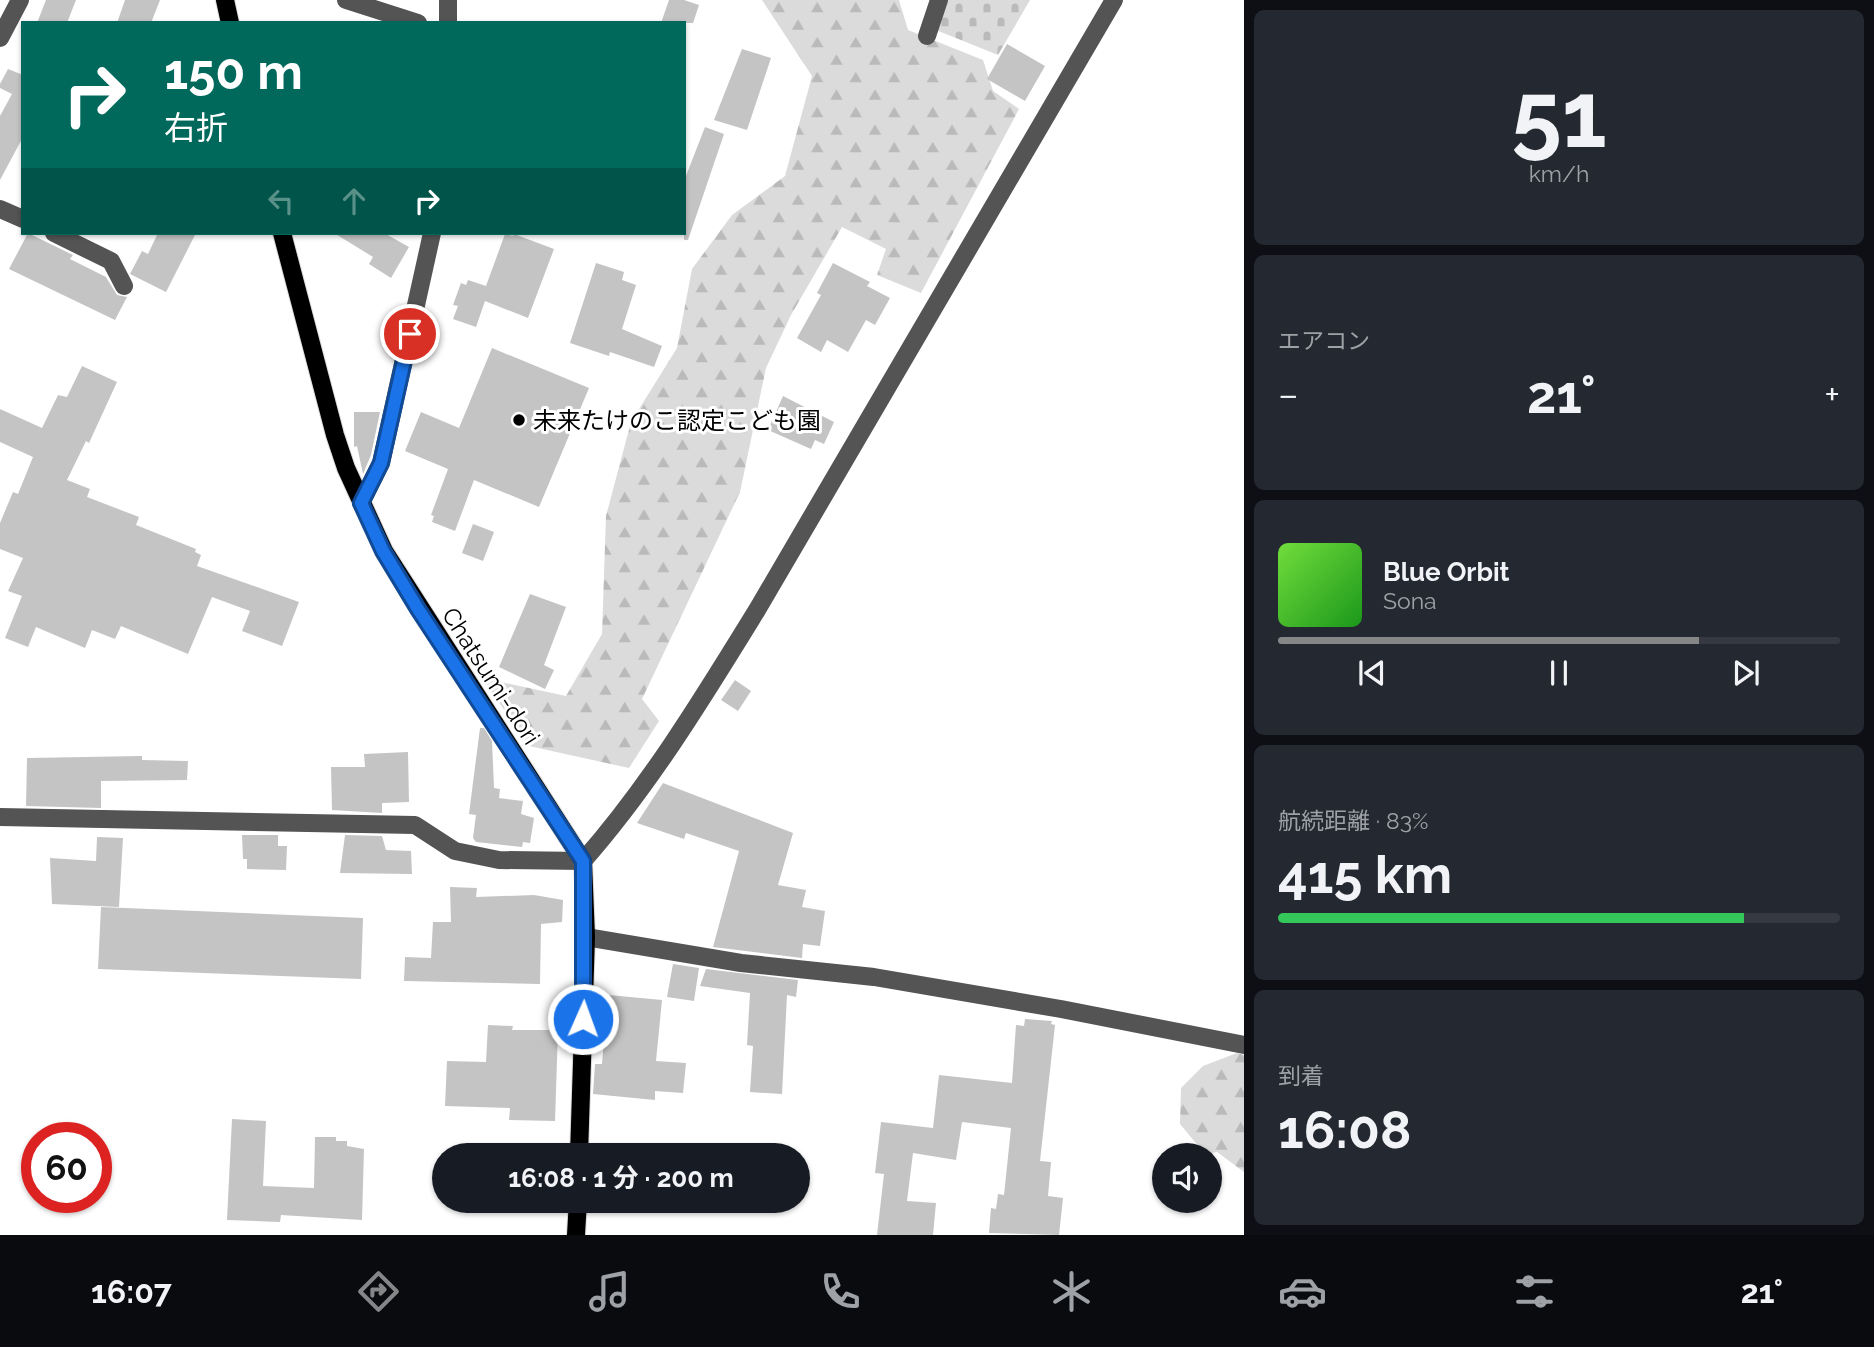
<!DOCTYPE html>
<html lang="ja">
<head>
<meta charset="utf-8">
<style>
  :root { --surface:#171b24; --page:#242831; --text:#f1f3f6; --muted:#9ea1a6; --line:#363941; --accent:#858687 }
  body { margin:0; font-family:Raleway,"Noto Sans JP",sans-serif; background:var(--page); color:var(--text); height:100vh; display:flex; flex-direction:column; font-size:26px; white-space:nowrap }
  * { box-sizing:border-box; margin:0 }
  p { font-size:23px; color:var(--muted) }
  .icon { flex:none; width:38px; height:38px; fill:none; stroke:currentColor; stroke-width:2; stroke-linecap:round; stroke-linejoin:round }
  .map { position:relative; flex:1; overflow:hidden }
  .side { display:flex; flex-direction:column; gap:10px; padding:10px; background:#0d0f14; width:630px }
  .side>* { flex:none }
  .hud { position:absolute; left:21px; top:21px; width:665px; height:214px; border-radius:0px; box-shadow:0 2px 5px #0004; background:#00695c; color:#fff; overflow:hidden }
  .buttons { position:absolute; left:1152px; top:1143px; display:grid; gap:14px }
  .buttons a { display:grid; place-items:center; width:70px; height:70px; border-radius:50%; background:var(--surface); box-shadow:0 2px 5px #0004; font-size:35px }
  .speed { position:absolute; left:21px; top:1122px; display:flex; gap:14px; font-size:35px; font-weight:700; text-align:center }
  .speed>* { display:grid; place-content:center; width:91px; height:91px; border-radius:50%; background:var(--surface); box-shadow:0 2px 5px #0004; line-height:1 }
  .speed .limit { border:10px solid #d22; background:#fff; color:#111 }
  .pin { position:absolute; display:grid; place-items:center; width:60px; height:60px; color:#fff; margin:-30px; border:4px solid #fff; border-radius:50%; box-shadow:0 2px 7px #0007 }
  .me { position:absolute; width:77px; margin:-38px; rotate:2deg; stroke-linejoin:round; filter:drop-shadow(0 0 5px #0008) }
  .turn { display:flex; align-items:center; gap:24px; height:147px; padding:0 28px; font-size:32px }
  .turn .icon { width:91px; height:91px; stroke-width:2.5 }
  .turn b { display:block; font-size:49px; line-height:60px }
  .lanes { display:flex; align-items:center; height:66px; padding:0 28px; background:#0003; justify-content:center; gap:35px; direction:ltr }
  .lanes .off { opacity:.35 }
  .big { font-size:52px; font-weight:700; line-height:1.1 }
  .side .card { flex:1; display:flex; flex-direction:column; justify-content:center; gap:10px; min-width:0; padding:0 24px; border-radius:10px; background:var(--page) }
  .side .dial { align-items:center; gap:0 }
  .dial b { font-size:91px; line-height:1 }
  .song { display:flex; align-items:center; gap:21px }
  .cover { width:84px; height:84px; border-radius:10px; background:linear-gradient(135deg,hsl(100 70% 55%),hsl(120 70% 35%)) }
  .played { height:7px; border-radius:4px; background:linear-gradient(90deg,var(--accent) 75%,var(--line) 75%) }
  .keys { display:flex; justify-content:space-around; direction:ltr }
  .heat { display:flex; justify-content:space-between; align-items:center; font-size:38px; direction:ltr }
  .charge { height:10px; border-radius:5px; background:linear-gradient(90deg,#34c759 83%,var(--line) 0) }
  .trip { position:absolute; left:432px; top:1143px; width:378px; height:70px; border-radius:35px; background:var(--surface); box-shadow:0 2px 5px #0004; font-weight:700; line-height:70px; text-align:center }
  .menu { display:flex; height:112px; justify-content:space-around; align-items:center; background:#090b0e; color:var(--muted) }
  .menu .icon { width:49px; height:49px }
  .menu .on { color:var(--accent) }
  .menu b { font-size:32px; color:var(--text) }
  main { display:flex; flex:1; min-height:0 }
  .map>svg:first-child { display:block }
</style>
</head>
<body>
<main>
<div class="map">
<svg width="1244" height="1235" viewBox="0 0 1244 1235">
  <defs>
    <pattern id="forest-firs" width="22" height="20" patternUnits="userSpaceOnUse" patternTransform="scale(1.75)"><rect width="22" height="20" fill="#dbdbdb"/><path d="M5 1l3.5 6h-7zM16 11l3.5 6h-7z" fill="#bababa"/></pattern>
    <pattern id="cemetery-stones" width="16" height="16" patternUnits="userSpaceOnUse" patternTransform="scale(1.75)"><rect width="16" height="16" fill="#dbdbdb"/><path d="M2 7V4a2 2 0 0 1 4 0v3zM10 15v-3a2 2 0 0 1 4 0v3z" fill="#bababa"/></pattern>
  </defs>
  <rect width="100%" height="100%" fill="#fff"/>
  <g fill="url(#forest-firs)">
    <path d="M762 0H899L908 30 983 60 993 91 1019 109 921 293 877 275 886 249 842 227 791 315 766 368 740 492 642 699 659 721 629 768 529 746 482 678 566 696 602 634 606 516 631 422 677 348 692 269 732 215 785 176 812 76Z"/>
    <path d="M1237 1053 1244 1055V1172L1217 1152 1205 1154 1180 1124 1181 1088 1203 1066Z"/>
  </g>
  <path fill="url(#cemetery-stones)" d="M941 0H1030L998 55 931 28Z"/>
  <g fill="#c4c4c4">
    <path d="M46 0H76L67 23H37Z"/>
    <path d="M125 0H160L151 23H117Z"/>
    <path d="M669 0H684L699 5 693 23H661Z"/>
    <path d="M1007 44 1045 66 1025 101 987 79Z"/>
    <path d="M742 49 771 58 747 130 714 120Z"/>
    <path d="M8 69 23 75V137L0 180V116L12 94 0 88V84Z"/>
    <path d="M705 127 724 134 688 240H684V181Z"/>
    <path d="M28 233 73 255 70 259 106 277 117 295 127 297 115 320 9 269Z"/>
    <path d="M158 233H196L166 292 130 274 142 251 148 254Z"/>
    <path d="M334 233H384L409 247 391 278 369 264 373 257Z"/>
    <path d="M505 234 513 236 514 234 554 249 528 318 485 301 476 327 453 319 458 306 453 305 461 283 466 285 468 280 486 286Z"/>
    <path d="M596 263 624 272 622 280 636 285 622 329 662 346 654 367 610 352 609 356 570 343Z"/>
    <path d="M833 263 870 282 867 286 890 298 875 325 866 320 848 352 827 340 821 352 797 338 821 295 817 293Z"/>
    <path d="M492 348 589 388 539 507 474 480 455 531 432 522 434 516 431 515 448 469 405 451 421 412 459 428Z"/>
    <path d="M82 366 117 382 89 443 86 441 67 480 90 489 87 497 139 517 136 525 196 549 195 552 201 555 197 566 299 602 282 646 242 631 250 611 212 597 188 654 121 626 115 639 92 630 85 648 36 627 28 647 5 638 22 596 8 591 23 558 0 549V523L13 492 18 494 33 457 0 442V409L42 428 58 395 67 397Z"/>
    <path d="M783 396 834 422 824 444 815 440 811 449 768 430Z"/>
    <path d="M354 412H380L371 455 363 474 357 446 354 447Z"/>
    <path d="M473 524 494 532 483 561 462 553Z"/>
    <path d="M530 594 566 607 544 665 554 670 545 689 499 667Z"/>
    <path d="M735 680 751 691 738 711 721 700Z"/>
    <path d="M480 728H484L492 741 494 788 500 789 499 798 523 801 521 814 534 818 530 843 523 842 522 847 476 842 473 838 476 815 469 814Z"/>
    <path d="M408 752 409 802 382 803V813L332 810 331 767H365L364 754Z"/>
    <path d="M142 756V760L188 761 187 780 101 781V808L26 806 27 758Z"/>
    <path d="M663 783 793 833 778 885 806 890 802 907 825 911 820 946 803 944 802 958 713 947 739 851 686 833 684 839 637 823Z"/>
    <path d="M242 835H278V846H287L286 870 247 869V859H243Z"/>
    <path d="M345 835 382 836 386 850 411 851 412 874 340 873Z"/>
    <path d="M97 837 123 838 119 907 52 904 50 858 96 861Z"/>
    <path d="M450 887 477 888 476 897 534 895 563 900 562 922 541 924 540 984 404 981 405 957 431 958 433 922H451Z"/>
    <path d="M101 907 363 918 361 979 98 969Z"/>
    <path d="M673 964 699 968 694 1001 667 997Z"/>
    <path d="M706 969 798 980 796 997 787 995 782 1094 750 1092 753 1046 747 1045 750 993 700 986Z"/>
    <path d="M598 994 662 1000 656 1061 686 1063 683 1093 655 1091V1100L593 1094 595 1064H602L605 1026 596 1025Z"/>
    <path d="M1025 1019 1052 1021 1051 1024 1055 1025 1040 1161 1051 1162 1048 1196 1063 1198 1059 1235 989 1233 991 1208 996 1209 998 1194 1004 1195 1011 1128 962 1122 956 1160 913 1153 907 1201 936 1203 933 1235H877L884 1174 875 1173 881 1122 933 1128 939 1075 1012 1083 1016 1025 1024 1026Z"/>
    <path d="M488 1025 513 1026 512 1030H558L555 1121 509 1120 510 1108 445 1106 447 1061 486 1062Z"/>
    <path d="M232 1119 266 1121 263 1186 314 1188 315 1137H336V1141H347V1146L364 1149 362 1220 281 1215 280 1222 227 1220Z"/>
  </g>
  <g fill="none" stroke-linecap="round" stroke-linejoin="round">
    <g stroke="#dbdbdb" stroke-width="20">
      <g id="major">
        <path d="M225 0 230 23"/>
        <path d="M282 233 335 435 346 468 384 551 583 861 586 937 579 1155"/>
        <path d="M576 1235 578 1200"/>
      </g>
    </g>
    <g stroke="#545454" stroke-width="18">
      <path d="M346 0 418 23"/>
      <path d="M448 23V0"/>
      <path d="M927 36 939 0"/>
      <path d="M0 38 20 0"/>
      <path d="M0 209 23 219"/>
      <path d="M54 233 111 261 124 286"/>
      <path d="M361 503 381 463 432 233"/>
      <path d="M0 817 415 825 455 851 499 860 583 861C650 785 704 696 757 610L1114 0"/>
      <path d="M586 937 741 963 874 977 1061 1009 1244 1045"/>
    </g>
    <use href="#major" stroke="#000" stroke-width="18"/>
  </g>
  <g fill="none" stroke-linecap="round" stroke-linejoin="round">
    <g stroke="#114b97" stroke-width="18">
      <path id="route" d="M410 334 381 463 361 503 383 551 418 609 583 861V1019"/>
    </g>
    <use href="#route" stroke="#1a73e8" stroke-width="12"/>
  </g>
  <circle fill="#000" stroke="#fff" stroke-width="2.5" cx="519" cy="420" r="7"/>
  <g text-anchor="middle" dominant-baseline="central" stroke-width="6" stroke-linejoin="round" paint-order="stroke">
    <g font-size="24" fill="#000" stroke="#fff" text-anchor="start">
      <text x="533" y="420">未来たけのこ認定こども園</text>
    </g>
    <g font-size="24" fill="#000" stroke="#fff">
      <text transform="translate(491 676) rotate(57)">Chatsumi-dori</text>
    </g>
  </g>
</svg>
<div class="buttons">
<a><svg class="icon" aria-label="sound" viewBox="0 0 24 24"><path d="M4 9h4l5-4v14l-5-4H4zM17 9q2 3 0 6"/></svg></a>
</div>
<div class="speed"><div class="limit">60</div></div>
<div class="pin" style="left:410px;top:334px;background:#d93025"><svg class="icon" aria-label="arrive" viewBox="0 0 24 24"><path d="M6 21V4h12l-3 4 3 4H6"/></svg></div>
<svg class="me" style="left:583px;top:1019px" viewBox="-20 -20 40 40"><circle r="17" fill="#1a73e8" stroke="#fff" stroke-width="3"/><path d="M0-11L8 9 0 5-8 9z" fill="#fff"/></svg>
<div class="trip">16:08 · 1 分 · 200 m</div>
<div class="hud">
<div class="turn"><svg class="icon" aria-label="right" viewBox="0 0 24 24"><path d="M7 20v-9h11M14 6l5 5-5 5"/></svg><div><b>150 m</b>右折</div></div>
<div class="lanes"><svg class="icon off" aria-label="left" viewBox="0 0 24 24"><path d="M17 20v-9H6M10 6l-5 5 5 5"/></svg><svg class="icon off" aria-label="ahead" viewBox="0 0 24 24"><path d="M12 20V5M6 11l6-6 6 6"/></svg><svg class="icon" aria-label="right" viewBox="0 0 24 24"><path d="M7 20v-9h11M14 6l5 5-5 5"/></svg></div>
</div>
</div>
<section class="side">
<div class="card dial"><b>51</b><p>km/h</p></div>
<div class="card"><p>エアコン</p>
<div class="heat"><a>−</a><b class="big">21°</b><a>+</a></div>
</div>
<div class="card">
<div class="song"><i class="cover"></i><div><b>Blue Orbit</b><p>Sona</p></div></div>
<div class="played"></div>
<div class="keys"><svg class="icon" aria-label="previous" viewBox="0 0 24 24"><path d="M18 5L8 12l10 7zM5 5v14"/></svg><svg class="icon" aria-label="pause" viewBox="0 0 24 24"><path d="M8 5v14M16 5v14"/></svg><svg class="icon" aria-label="next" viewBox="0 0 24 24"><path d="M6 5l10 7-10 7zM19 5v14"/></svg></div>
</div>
<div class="card"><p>航続距離 · 83%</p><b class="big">415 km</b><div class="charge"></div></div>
<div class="card"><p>到着</p><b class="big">16:08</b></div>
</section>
</main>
<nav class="menu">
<b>16:07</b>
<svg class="icon on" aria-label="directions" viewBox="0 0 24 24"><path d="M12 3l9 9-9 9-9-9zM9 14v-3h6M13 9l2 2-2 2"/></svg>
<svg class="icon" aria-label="music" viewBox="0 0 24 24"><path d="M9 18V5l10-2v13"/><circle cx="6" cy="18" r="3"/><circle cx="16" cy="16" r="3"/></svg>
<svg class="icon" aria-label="phone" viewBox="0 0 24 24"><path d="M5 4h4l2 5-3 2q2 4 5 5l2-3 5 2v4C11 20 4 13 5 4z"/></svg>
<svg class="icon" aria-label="climate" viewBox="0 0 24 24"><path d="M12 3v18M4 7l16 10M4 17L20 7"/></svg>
<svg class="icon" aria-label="car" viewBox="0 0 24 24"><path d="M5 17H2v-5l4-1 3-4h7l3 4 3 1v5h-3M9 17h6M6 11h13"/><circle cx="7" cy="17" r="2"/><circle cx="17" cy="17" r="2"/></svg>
<svg class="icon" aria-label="filters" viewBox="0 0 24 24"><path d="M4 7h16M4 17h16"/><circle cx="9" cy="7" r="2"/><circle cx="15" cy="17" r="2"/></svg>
<b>21°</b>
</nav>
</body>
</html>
